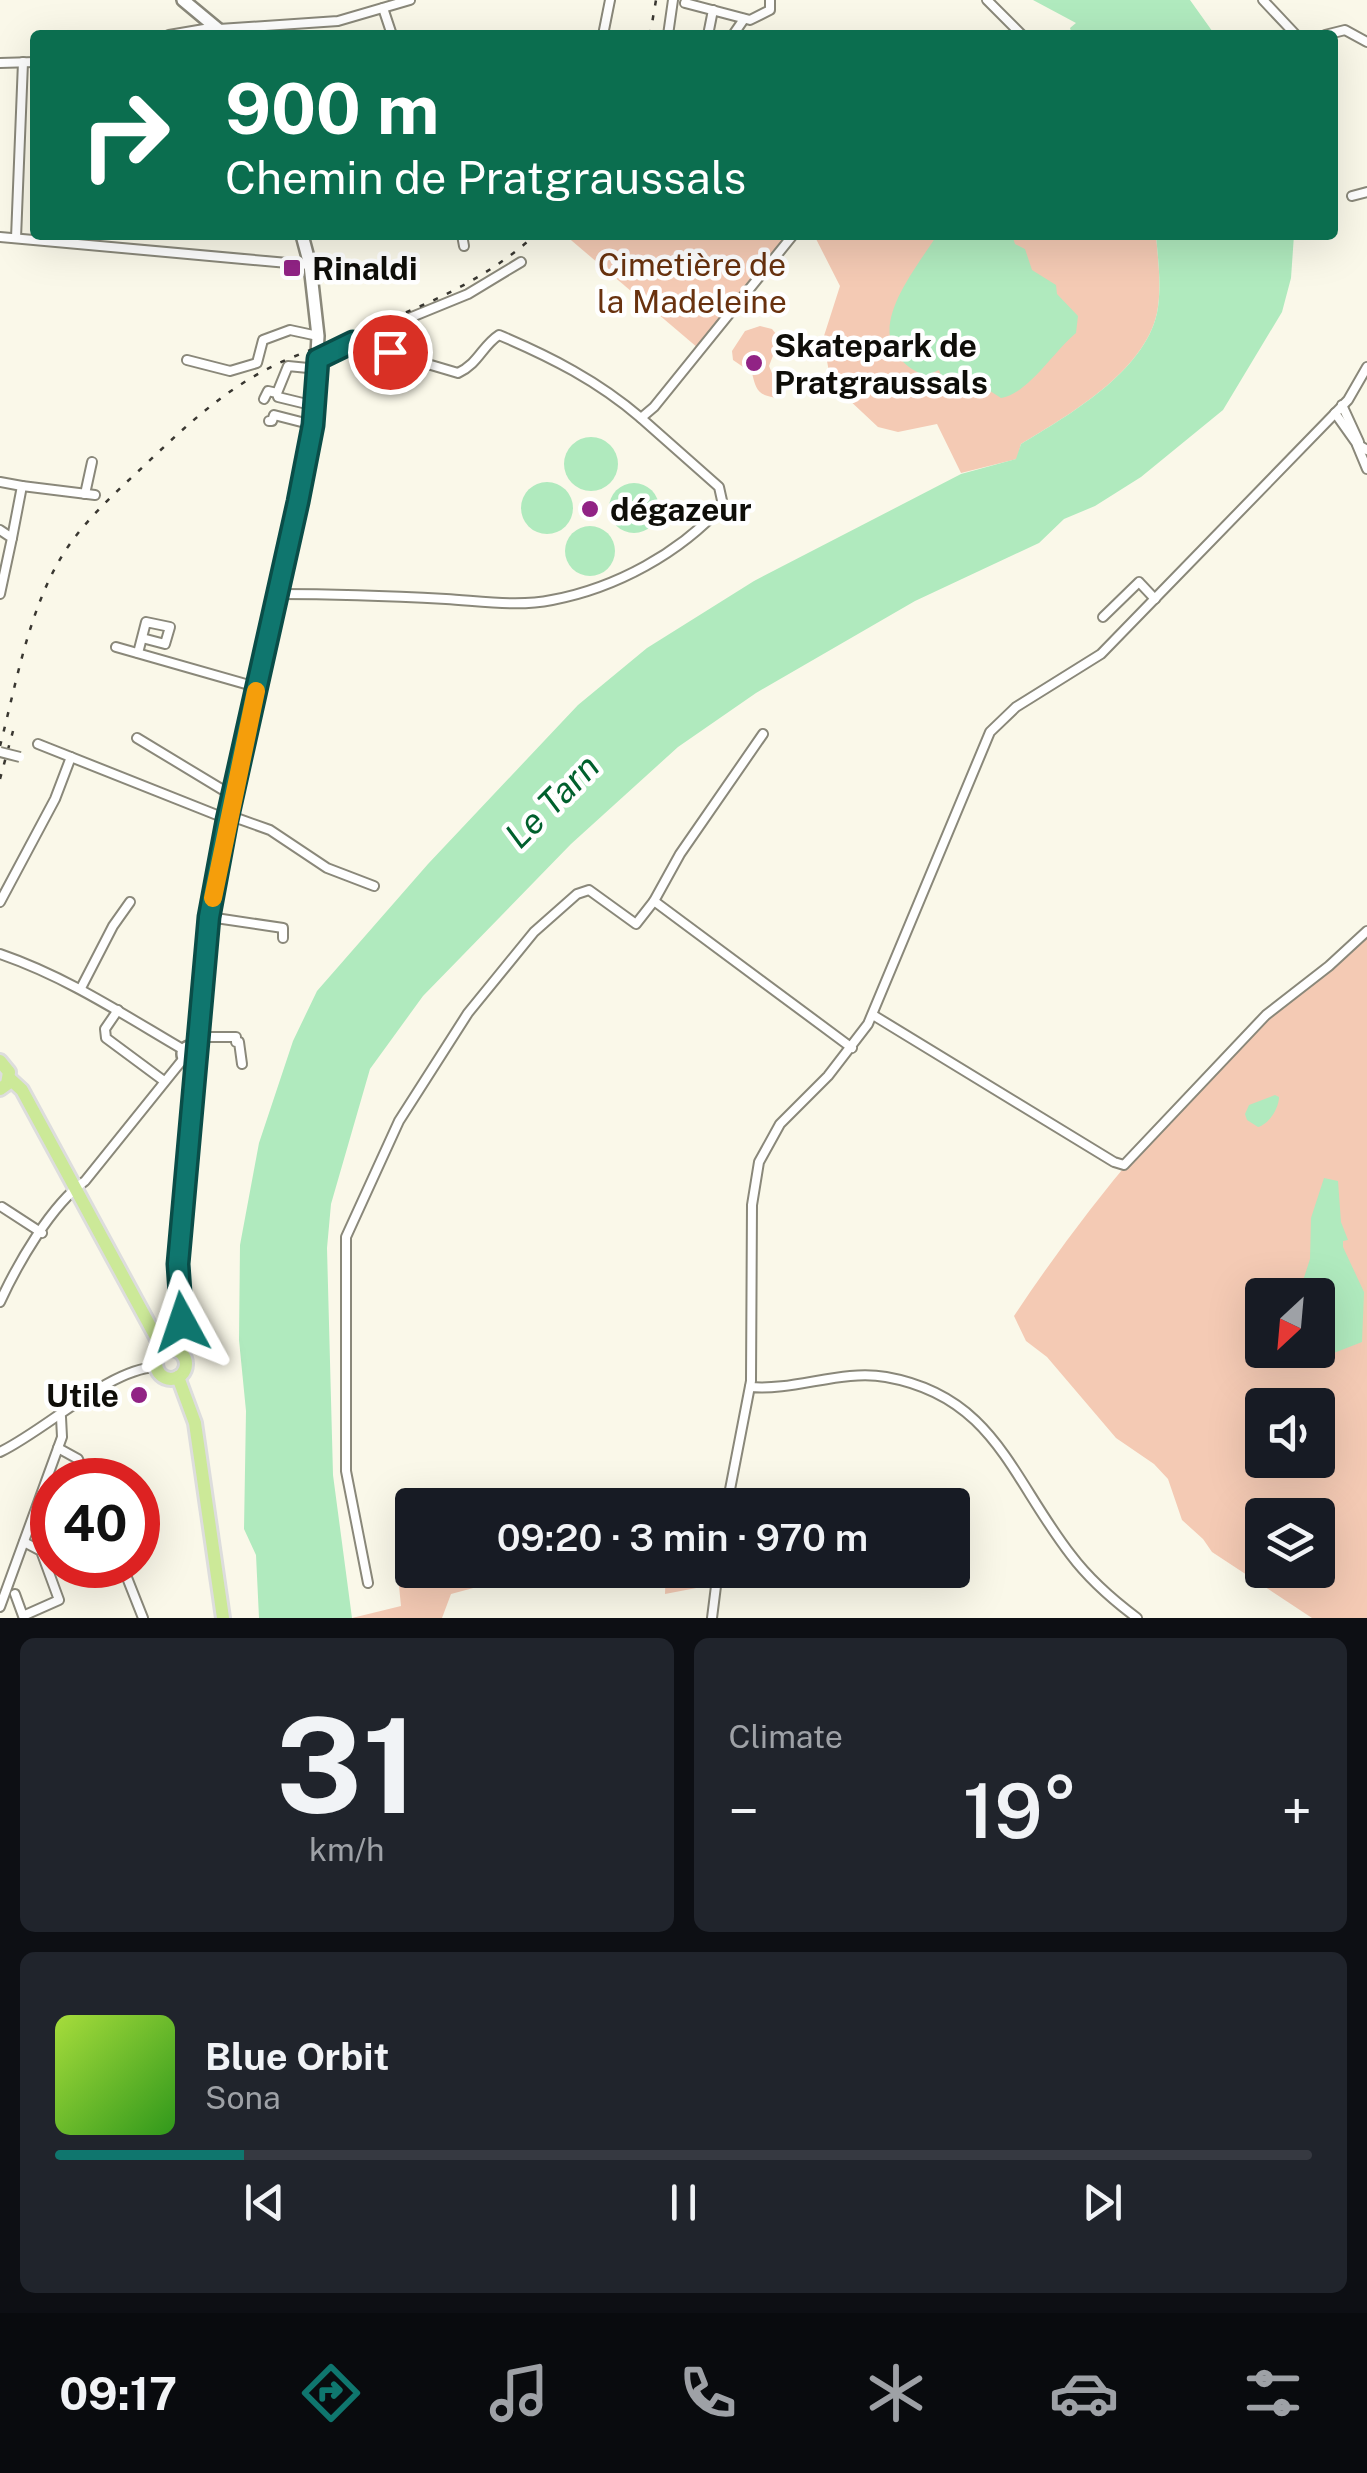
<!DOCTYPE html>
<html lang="en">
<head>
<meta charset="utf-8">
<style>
  :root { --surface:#171b24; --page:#20242c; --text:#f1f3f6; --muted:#9ea1a6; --line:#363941; --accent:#0f766e }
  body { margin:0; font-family:"Public Sans",sans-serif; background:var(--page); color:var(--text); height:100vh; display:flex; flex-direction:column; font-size:38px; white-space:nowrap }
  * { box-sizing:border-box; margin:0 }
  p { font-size:32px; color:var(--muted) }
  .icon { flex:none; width:55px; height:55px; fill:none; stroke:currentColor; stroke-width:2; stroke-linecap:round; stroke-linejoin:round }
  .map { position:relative; height:1618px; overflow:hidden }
  .side { display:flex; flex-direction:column; gap:20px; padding:20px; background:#0d0f14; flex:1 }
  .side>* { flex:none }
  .hud { position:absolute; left:30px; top:30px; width:1308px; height:210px; border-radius:10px; box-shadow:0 10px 40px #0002; background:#0b6e4f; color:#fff; overflow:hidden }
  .needle { width:65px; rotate:206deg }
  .fabs { position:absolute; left:1245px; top:1278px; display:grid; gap:20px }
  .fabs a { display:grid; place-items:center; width:90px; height:90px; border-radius:10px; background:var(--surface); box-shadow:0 10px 40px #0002; font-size:50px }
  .speed { position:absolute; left:30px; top:1458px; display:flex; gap:20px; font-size:50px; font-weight:700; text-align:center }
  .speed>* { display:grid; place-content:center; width:130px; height:130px; border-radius:50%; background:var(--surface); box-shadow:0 10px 40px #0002; line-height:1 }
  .speed .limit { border:15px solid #d22; background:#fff; color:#111 }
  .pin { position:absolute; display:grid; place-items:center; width:85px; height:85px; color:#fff; margin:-42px; border:5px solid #fff; border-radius:50%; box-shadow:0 2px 10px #0007 }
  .me { position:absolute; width:110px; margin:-55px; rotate:355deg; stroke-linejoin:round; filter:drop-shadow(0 0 8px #0008) }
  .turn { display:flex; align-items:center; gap:35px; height:210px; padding:0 30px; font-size:45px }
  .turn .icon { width:130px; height:130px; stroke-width:2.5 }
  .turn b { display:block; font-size:70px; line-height:85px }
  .big { font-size:75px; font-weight:600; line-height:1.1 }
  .side .tile { flex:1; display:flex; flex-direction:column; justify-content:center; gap:15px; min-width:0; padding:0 35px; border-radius:15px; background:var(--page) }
  .side .dial { align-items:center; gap:0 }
  .dial b { font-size:130px; line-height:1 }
  .song { display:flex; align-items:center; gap:30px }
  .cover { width:120px; height:120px; border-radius:15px; background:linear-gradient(135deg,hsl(80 70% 55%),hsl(110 70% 35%)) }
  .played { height:10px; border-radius:5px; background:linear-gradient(90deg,var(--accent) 15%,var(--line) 15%) }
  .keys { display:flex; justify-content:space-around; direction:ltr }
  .heat { display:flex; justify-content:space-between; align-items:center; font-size:55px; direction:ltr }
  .side .tiles { flex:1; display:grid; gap:20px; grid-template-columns:1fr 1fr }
  .tile:last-child { grid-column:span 2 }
  .trip { position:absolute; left:395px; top:1488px; width:575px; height:100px; border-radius:10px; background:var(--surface); box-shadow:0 10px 40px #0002; font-weight:600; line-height:100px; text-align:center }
  .tabs { display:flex; height:160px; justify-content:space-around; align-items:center; background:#090b0e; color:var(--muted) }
  .tabs .icon { width:70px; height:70px }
  .tabs .current { color:var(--accent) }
  .tabs b { font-size:45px; color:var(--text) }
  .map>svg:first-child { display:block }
</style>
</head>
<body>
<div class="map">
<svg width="1367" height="1618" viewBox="0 0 1367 1618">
  <rect width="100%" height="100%" fill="#faf8e9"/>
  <g fill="#f4cab4" fill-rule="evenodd">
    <path d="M565 235H788L698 348Z"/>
    <path d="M814 235H1156C1158 259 1162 288 1157 313 1144 372 1069 415 1021 444L1017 459 961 473 937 424 898 432 878 427 831 383 823 339 840 286Z"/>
    <path d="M760 326 772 329 785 345V348L774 353 769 366 781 395 776 398C758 395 756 390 752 373L733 360 732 351 745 331Z"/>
    <path d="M1367 931V1618H1312L1212 1552 1203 1539 1182 1520 1168 1479 1154 1464 1116 1438 1047 1357 1026 1341 1014 1316C1081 1215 1157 1122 1244 1037 1283 1000 1326 966 1367 931ZM1262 1295H1318V1350H1262ZM1262 1405H1318V1460H1262ZM1262 1515H1318V1570H1262Z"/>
    <path d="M426 1570H487L492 1583 451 1594 442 1618H352L401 1606 398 1576Z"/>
    <path d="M666 1570H714L712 1585 665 1594Z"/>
  </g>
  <g fill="#b0eabe">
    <path d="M1033 0H1190L1215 35H1072L1070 28 1076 23Z"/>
    <path d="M937 235H1012L1015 244 1025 249 1032 270 1056 285 1057 294 1078 316 1076 333C1054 351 1028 394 1001 398L973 380H953L941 375 939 370 925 376C852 343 910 278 937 235Z"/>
    <path d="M1156 235H1294L1291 278 1282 312 1223 410 1141 477 1095 506 1064 519 1039 543 915 601 756 693 678 747 571 844 423 996 370 1069 331 1204 327 1248 333 1475 352 1618H259L256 1555 244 1529 246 1411 239 1340 240 1245 259 1143 293 1041 317 991 428 864 578 705 647 648 754 581 961 474 1016 459 1021 444C1069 415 1144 372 1157 313 1162 288 1158 259 1156 235Z"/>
    <circle cx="591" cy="464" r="27"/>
    <circle cx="547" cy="508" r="26"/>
    <circle cx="634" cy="508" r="25"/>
    <circle cx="590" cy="551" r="25"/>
    <path d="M1275 1095 1279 1097C1279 1108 1269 1124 1258 1127L1247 1120 1245 1114 1249 1105Z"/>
    <path d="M1324 1178 1338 1181 1341 1222 1348 1240 1343 1241V1247L1364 1292 1362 1342 1321 1358 1315 1355 1318 1340 1331 1332 1333 1321 1330 1313 1318 1307V1295L1299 1293 1310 1259 1311 1218Z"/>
  </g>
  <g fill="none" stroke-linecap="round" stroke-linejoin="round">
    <g stroke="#8a887a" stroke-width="12">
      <g id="street">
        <path d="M987 0 1022 35"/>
        <path d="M1263 0 1296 35"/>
        <path d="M685 3 750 20 770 10V0"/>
        <path d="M383 8 392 35"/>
        <path d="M219 29 338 21 410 0"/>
        <path d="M169 35 216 27"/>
        <path d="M603 35 610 0"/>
        <path d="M668 35 673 0"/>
        <path d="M708 35 713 10"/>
        <path d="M733 35 744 19"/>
        <path d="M1325 35 1345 30 1367 42"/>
        <path d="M0 63 35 62"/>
        <path d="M1352 196 1367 192"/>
        <path d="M462 235 464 246"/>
        <path d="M0 237 310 265"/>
        <path d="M16 238 23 62"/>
        <path d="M353 342 458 373C479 363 482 346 499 335 551 357 598 381 641 418L654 407 793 235"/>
        <path d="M318 359 375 332 468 294 521 262"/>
        <path d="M187 360 230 371 257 363 263 340 290 330 318 336"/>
        <path d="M277 393 288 366 318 369"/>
        <path d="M264 399 268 391 277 393 278 397 315 406"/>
        <path d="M1342 405 1359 442"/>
        <path d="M1335 413 1357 444 1367 450"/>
        <path d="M269 421H272L274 415 313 425"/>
        <path d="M1357 445 1367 469"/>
        <path d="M0 482 22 486"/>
        <path d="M85 494 92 462"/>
        <path d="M0 530 12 538 0 594"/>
        <path d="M12 538 22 486 95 495"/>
        <path d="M278 594C334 594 390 596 446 599 480 601 518 607 552 600 616 588 680 553 723 505L719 487 641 418"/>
        <path d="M1103 617 1139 582 1155 599"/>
        <path d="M116 647 256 687"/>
        <path d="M138 653 146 622 170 627 165 644 142 638"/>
        <path d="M763 734 680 854 654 901 852 1048"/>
        <path d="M137 738 233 796"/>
        <path d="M38 744 227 819"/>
        <path d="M228 815 270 830 327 868 374 886"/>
        <path d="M0 902 55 799 71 757"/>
        <path d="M209 917 283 928V938"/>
        <path d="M0 954C67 977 124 1015 184 1050"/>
        <path d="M81 988 113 926 130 902"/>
        <path d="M118 1010 105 1029 106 1038 164 1081"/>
        <path d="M873 1015 1114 1162 1124 1165 1266 1015 1329 966 1367 931"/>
        <path d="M198 1037H236V1042H239L242 1064"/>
        <path d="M2 1207 42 1233"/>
        <path d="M0 1302C17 1265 51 1205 85 1181L184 1058"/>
        <path d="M750 1387C795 1391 842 1369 886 1377 994 1396 1011 1478 1071 1555 1089 1579 1113 1600 1137 1618"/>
        <path d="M58 1448 78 1459 87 1480"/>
        <path d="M0 1452C46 1430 109 1369 156 1367"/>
        <path d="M727 1505 751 1381 752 1205 759 1162 780 1124 828 1076 868 1024 990 732 1016 707 1101 654 1348 400 1367 367"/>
        <path d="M122 1565 143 1618"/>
        <path d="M368 1583 346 1471V1237L399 1121 468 1013 534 932 577 894 589 890 636 924 654 901"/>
        <path d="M15 1594 23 1616 59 1600 41 1551 24 1542"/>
        <path d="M0 1607 58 1448 62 1437 61 1417"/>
        <path d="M712 1618 718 1570"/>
      </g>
    </g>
    <g stroke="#8a887a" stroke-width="16">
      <g id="secondary">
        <path d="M183 0 225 35"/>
        <circle cx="190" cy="1054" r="7"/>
        <path d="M197 1051 209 917 227 819 313 425 318 336 310 265 302 235"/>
        <path d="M177 1349 182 1331 177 1263 196 1079 194 1061"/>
      </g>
    </g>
    <g stroke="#ddd" stroke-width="18">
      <g id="primary">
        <path d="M0 1061 9 1072 7 1084 0 1089"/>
        <path d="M9 1078 22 1090 163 1350"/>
        <circle cx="171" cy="1364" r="15"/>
        <path d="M178 1377 195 1423 223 1618"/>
      </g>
    </g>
    <use href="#street" stroke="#fff" stroke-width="8"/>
    <use href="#secondary" stroke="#fff" stroke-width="11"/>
    <use href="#primary" stroke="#cce998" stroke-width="12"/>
    <g stroke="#393731" stroke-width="2.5" stroke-dasharray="5 10" stroke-linecap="butt">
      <path d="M650 35 656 0"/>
      <path d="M0 746C15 688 26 625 53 572 75 528 112 496 147 463 192 420 234 381 293 357 377 322 466 298 535 235"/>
      <path d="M0 779 13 731"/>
    </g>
    <g stroke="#8a887a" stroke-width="12" stroke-linecap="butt">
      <path id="street-bridge" d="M0 752 20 757"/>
    </g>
    <use href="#street-bridge" stroke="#fff" stroke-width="8"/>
  </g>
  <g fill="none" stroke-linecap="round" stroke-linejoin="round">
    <g stroke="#0a4d48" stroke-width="25">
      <path id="route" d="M182 1322 178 1264 209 917 227 820 298 502 313 425 318 359 353 342 390 352"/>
    </g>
    <use href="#route" stroke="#0f766e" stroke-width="18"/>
    <path stroke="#f59e0b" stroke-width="18" d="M213 898 256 691"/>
  </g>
  <g fill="#912385" stroke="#fff" stroke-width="4">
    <rect x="282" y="258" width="20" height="20" rx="5"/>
    <circle cx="754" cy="363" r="10"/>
    <circle cx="590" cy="509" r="10"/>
    <circle cx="139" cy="1395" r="10"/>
  </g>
  <g text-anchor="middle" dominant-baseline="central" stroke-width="9" stroke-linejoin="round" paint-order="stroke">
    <g font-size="32" fill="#69320f" stroke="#fff">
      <text x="692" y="264">Cimetière de<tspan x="692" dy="37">la Madeleine</tspan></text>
    </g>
    <g font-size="32" font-weight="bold" fill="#0f0e09" stroke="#fff" text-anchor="start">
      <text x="312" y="268">Rinaldi</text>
      <text x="774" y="345">Skatepark de<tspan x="774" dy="37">Pratgraussals</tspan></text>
      <text x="610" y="509">dégazeur</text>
      <text x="119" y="1395" text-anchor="end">Utile</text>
    </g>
    <g font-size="35" font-style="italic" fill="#00602d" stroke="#fff">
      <text transform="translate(552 801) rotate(-45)">Le Tarn</text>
    </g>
  </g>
</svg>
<div class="fabs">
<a><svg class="needle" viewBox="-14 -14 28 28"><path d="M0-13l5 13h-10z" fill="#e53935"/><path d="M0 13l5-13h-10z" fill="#9ea1a6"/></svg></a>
<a><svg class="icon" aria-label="sound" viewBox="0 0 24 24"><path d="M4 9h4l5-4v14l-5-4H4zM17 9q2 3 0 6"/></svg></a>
<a><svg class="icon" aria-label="layers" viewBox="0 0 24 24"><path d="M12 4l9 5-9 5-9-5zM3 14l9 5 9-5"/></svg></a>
</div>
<div class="speed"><div class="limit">40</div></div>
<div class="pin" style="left:390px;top:352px;background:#d93025"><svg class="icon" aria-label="arrive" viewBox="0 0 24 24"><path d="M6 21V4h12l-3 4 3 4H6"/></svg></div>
<svg class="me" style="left:182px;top:1322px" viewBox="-20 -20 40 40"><path d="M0-17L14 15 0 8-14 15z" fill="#0f766e" stroke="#fff" stroke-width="4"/></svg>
<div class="trip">09:20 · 3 min · 970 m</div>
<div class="hud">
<div class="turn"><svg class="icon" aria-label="right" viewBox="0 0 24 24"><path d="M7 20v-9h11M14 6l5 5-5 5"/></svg><div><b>900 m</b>Chemin de Pratgraussals</div></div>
</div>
</div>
<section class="side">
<div class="tiles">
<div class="tile dial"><b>31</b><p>km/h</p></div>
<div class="tile"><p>Climate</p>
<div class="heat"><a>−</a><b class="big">19°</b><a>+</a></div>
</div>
<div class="tile">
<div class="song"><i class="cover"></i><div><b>Blue Orbit</b><p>Sona</p></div></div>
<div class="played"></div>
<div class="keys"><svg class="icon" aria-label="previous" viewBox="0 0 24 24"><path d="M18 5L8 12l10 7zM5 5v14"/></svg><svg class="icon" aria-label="pause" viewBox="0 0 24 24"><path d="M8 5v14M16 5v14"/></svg><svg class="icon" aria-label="next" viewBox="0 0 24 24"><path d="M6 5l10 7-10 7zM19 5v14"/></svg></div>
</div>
</div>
</section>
<nav class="tabs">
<b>09:17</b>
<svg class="icon current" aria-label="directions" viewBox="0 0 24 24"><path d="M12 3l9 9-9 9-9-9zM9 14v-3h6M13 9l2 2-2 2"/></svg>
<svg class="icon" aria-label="music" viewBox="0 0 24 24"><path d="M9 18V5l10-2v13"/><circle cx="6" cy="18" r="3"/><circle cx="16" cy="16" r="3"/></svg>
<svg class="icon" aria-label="phone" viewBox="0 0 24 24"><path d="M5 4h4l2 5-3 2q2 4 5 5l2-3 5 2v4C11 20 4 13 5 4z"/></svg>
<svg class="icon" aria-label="climate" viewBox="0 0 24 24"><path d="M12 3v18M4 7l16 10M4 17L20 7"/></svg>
<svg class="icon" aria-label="car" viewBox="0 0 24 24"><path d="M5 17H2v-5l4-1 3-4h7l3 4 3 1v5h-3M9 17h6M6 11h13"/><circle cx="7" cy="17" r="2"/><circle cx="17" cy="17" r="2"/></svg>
<svg class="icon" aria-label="filters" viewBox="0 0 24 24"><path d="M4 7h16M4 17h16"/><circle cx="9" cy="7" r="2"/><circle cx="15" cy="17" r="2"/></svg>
</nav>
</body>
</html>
